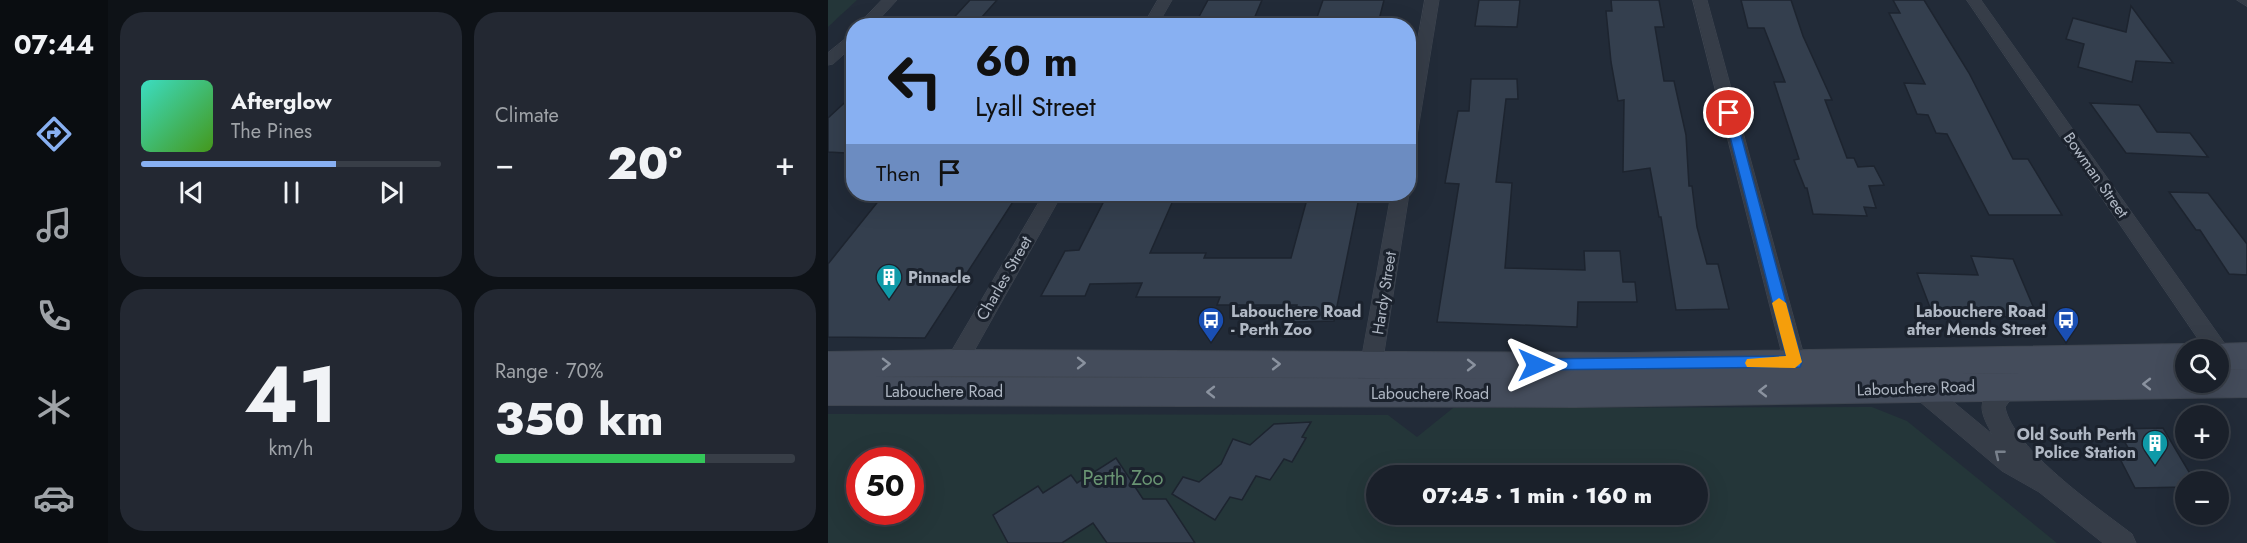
<!DOCTYPE html>
<html lang="en">
<head>
<meta charset="utf-8">
<style>
  :root { --surface:#1a202a; --page:#232832; --text:#f1f3f6; --muted:#9fa3a8; --line:#383e47; --accent:#88b0f2 }
  body { margin:0; font-family:Jost,sans-serif; background:var(--page); color:var(--text); height:100vh; display:flex; flex-direction:column; font-size:22px; white-space:nowrap }
  * { box-sizing:border-box; margin:0 }
  p { font-size:20px; color:var(--muted) }
  .icon { flex:none; width:33px; height:33px; fill:none; stroke:currentColor; stroke-width:2; stroke-linecap:round; stroke-linejoin:round }
  .map { position:relative; flex:1; overflow:hidden }
  .sheet { display:flex; flex-direction:column; gap:12px; padding:12px; background:#0e1217; width:720px }
  .sheet>* { flex:none }
  .hud { position:absolute; left:18px; top:18px; width:570px; height:183px; border-radius:24px; box-shadow:0 6px 24px #0002,0 0 0 2px var(--line); background:#88b0f2; color:#111; overflow:hidden }
  .fabs { position:absolute; left:1347px; top:339px; display:grid; gap:12px }
  .fabs a { display:grid; place-items:center; width:54px; height:54px; border-radius:50%; background:var(--surface); box-shadow:0 6px 24px #0002,0 0 0 2px var(--line); font-size:30px }
  .speed { position:absolute; left:18px; top:447px; display:flex; gap:12px; font-size:30px; font-weight:700; text-align:center }
  .speed>* { display:grid; place-content:center; width:78px; height:78px; border-radius:50%; background:var(--surface); box-shadow:0 6px 24px #0002,0 0 0 2px var(--line); line-height:1 }
  .speed .limit { border:9px solid #d22; background:#fff; color:#111 }
  .pin { position:absolute; display:grid; place-items:center; width:51px; height:51px; color:#fff; margin:-26px; border:3px solid #fff; border-radius:50%; box-shadow:0 2px 6px #0007 }
  .me { position:absolute; width:66px; margin:-33px; rotate:90deg; stroke-linejoin:round; filter:drop-shadow(0 0 4px #0008) }
  .turn { display:flex; align-items:center; gap:21px; height:126px; padding:0 30px; font-size:27px }
  .turn .icon { width:78px; height:78px; stroke-width:2.5 }
  .turn b { display:block; font-size:42px; line-height:51px }
  .then { display:flex; align-items:center; height:57px; padding:0 30px; background:#0003; gap:12px; font-size:22px }
  .big { font-size:45px; font-weight:800; line-height:1.1 }
  .sheet .card { flex:1; display:flex; flex-direction:column; justify-content:center; gap:9px; min-width:0; padding:0 21px; border-radius:24px; background:var(--page) }
  .sheet .dial { align-items:center; gap:0 }
  .dial b { font-size:78px; line-height:1 }
  .song { display:flex; align-items:center; gap:18px }
  .cover { width:72px; height:72px; border-radius:9px; background:linear-gradient(135deg,hsl(170 70% 55%),hsl(100 70% 35%)) }
  .played { height:6px; border-radius:3px; background:linear-gradient(90deg,var(--accent) 65%,var(--line) 65%) }
  .keys { display:flex; justify-content:space-around; direction:ltr }
  .heat { display:flex; justify-content:space-between; align-items:center; font-size:33px; direction:ltr }
  .charge { height:9px; border-radius:4px; background:linear-gradient(90deg,#34c759 70%,var(--line) 0) }
  .sheet .tiles { flex:1; display:grid; gap:12px; grid-template-columns:repeat(2,1fr) }
  .trip { position:absolute; left:538px; top:465px; width:342px; height:60px; border-radius:30px; background:var(--surface); box-shadow:0 6px 24px #0002,0 0 0 2px var(--line); font-weight:800; line-height:60px; text-align:center }
  main { display:flex; flex:1; min-height:0 }
  .tabs { display:flex; flex-direction:column; width:108px; justify-content:space-around; align-items:center; background:#0a0d11; color:var(--muted) }
  .tabs .icon { width:42px; height:42px }
  .tabs .current { color:var(--accent) }
  .tabs b { font-size:27px; color:var(--text) }
  .map>svg:first-child { display:block }
</style>
</head>
<body>
<main>
<nav class="tabs">
<b>07:44</b>
<svg class="icon current" aria-label="directions" viewBox="0 0 24 24"><path d="M12 3l9 9-9 9-9-9zM9 14v-3h6M13 9l2 2-2 2"/></svg>
<svg class="icon" aria-label="music" viewBox="0 0 24 24"><path d="M9 18V5l10-2v13"/><circle cx="6" cy="18" r="3"/><circle cx="16" cy="16" r="3"/></svg>
<svg class="icon" aria-label="phone" viewBox="0 0 24 24"><path d="M5 4h4l2 5-3 2q2 4 5 5l2-3 5 2v4C11 20 4 13 5 4z"/></svg>
<svg class="icon" aria-label="climate" viewBox="0 0 24 24"><path d="M12 3v18M4 7l16 10M4 17L20 7"/></svg>
<svg class="icon" aria-label="car" viewBox="0 0 24 24"><path d="M5 17H2v-5l4-1 3-4h7l3 4 3 1v5h-3M9 17h6M6 11h13"/><circle cx="7" cy="17" r="2"/><circle cx="17" cy="17" r="2"/></svg>
</nav>
<section class="sheet">
<div class="tiles">
<div class="card">
<div class="song"><i class="cover"></i><div><b>Afterglow</b><p>The Pines</p></div></div>
<div class="played"></div>
<div class="keys"><svg class="icon" aria-label="previous" viewBox="0 0 24 24"><path d="M18 5L8 12l10 7zM5 5v14"/></svg><svg class="icon" aria-label="pause" viewBox="0 0 24 24"><path d="M8 5v14M16 5v14"/></svg><svg class="icon" aria-label="next" viewBox="0 0 24 24"><path d="M6 5l10 7-10 7zM19 5v14"/></svg></div>
</div>
<div class="card"><p>Climate</p>
<div class="heat"><a>−</a><b class="big">20°</b><a>+</a></div>
</div>
<div class="card dial"><b>41</b><p>km/h</p></div>
<div class="card"><p>Range · 70%</p><b class="big">350 km</b><div class="charge"></div></div>
</div>
</section>
<div class="map">
<svg width="1419" height="543" viewBox="0 0 1419 543">
  <rect width="100%" height="100%" fill="#222b38"/>
  <g fill="#243639" fill-rule="evenodd">
    <path d="M0 0H29L0 27Z"/>
    <path d="M1044 407 1079 421 1229 543H0V414L560 415 589 437 625 408ZM32 460H82V512H32ZM549 476H870V514H549Z"/>
  </g>
  <g fill="#343f4e" stroke="#1d242f" stroke-width="1.5">
    <path d="M142 0H169L146 26H118Z"/>
    <path d="M380 0H434L423 26H366Z"/>
    <path d="M495 0H556L551 20H537L535 26H486Z"/>
    <path d="M651 0H692L689 27 647 26Z"/>
    <path d="M783 0H831L836 27H827L836 81H846L858 135 861 186H864L869 227 879 264H890L901 309 848 310 833 217H831L822 168 795 172 796 100 790 101 783 62 778 11H784Z"/>
    <path d="M913 0H963L975 36 1004 100H997L1019 158H1026L1030 167 1046 166 1056 185 1041 186 1048 208 1036 207 1039 216 985 214 979 188H977L966 160 971 159 946 82H957L936 28H920Z"/>
    <path d="M1065 0H1096L1141 73 1185 159H1200L1234 215H1161L1119 134 1108 133 1100 115 1089 114 1076 83 1097 84 1061 13H1072Z"/>
    <path d="M1303 6 1345 63 1308 61 1304 82 1250 67 1256 44 1238 39 1245 18 1298 32Z"/>
    <path d="M643 79H689L690 99H678L668 182 684 183 677 268 757 270 756 251H792L795 282H807L809 302H750L749 327 609 322 631 184 617 183 630 111H641Z"/>
    <path d="M26 94V145L18 153 0 152V118Z"/>
    <path d="M1262 103 1311 105 1329 132 1362 133 1380 157 1298 153Z"/>
    <path d="M1341 192 1380 193 1419 244V275L1401 274 1372 230H1368Z"/>
    <path d="M56 194H190L97 338 0 337V264Z"/>
    <path d="M347 196 322 253H378L376 258H463L479 199 531 198 506 321 465 322 469 305H389L392 297H308L314 283 262 284 257 296H213L237 251 251 250 278 197Z"/>
    <path d="M1143 256 1185 259 1210 318 1166 316 1164 311 1103 310 1089 273 1150 275Z"/>
    <path d="M483 422 474 437 478 438 464 462 456 459 442 480 428 476 414 500 402 497 387 520 344 494 355 477 371 482 393 464 405 439 422 445 446 424Z"/>
    <path d="M1335 428 1367 482H1358V487L1307 488 1288 451H1302L1289 429Z"/>
    <path d="M288 458 315 499H338L367 543H279L265 523 234 543H180L165 515 210 486 215 493 243 475 249 483Z"/>
  </g>
  <g fill="none" stroke-linecap="round" stroke-linejoin="round">
    <g stroke="#3f4651" stroke-width="1">
      <g id="street">
        <path d="M54 0H69L45 26H29Z"/>
        <path d="M330 0H344L329 26H315Z"/>
        <path d="M597 0H611L588 142 580 147V93Z"/>
        <path d="M865 0H879L981 374 978 380 970 383 962 380 959 374Z"/>
        <path d="M1139 0H1153L1397 344 1401 350 1397 356 1390 359V350H1378Z"/>
        <path d="M1409 0H1419V6Z"/>
        <path d="M26 32V45L5 64 0 65V53Z"/>
        <path d="M580 193 581 194 552 378 549 384 541 387 533 384 530 378 563 194Z"/>
        <path d="M216 194H234L136 369 128 372 120 369 117 363 120 357Z"/>
        <path d="M1086 374 1094 376 1164 434C1160 426 1154 416 1154 407 1155 390 1174 373 1190 378L1193 385 1177 407C1185 449 1270 508 1304 534L1308 543H1275L1211 492 1174 471 1078 390 1075 383 1078 376Z"/>
      </g>
    </g>
    <g stroke="#3f4651" stroke-width="2">
      <g id="secondary">
        <path d="M1419 343V369L1390 370V350H1378L1390 344Z"/>
        <path d="M1358 344 1370 350H1358V370L1133 374 1358 370V382H1390V370L1419 369V397L747 407 0 405V352L128 350 801 353ZM128 376 765 379 45 377Z"/>
      </g>
    </g>
    <use href="#street" fill="#363d48" fill-rule="evenodd"/>
    <use href="#secondary" fill="#444c5b" fill-rule="evenodd"/>
  </g>
  <defs><path id="oneway-chevron" d="M-2-3.5L2.5 0L-2 3.5" fill="none" stroke-width="1.6" stroke-linecap="round" stroke-linejoin="round" transform="scale(1.5)"/></defs>
  <g stroke="#8a929f">
    <use href="#oneway-chevron" transform="translate(253 363)"/>
    <use href="#oneway-chevron" transform="translate(58 364) rotate(-1)"/>
    <use href="#oneway-chevron" transform="translate(448 364)"/>
    <use href="#oneway-chevron" transform="translate(643 365)"/>
    <use href="#oneway-chevron" transform="translate(1319 384) rotate(180)"/>
    <use href="#oneway-chevron" transform="translate(935 391) rotate(180)"/>
    <use href="#oneway-chevron" transform="translate(383 392) rotate(-180)"/>
  </g>
  <use stroke="#79818c" href="#oneway-chevron" transform="translate(1171 454) rotate(-141)"/>
  <path fill="#1a73e8" stroke="#114b97" stroke-width="1.5" d="M901 110 907 113 974 362 972 367 702 370 700 365 702 361 708 359 958 356 896 113Z"/>
  <path fill="#f59e0b" d="M951 298 958 303 974 362 967 368 919 367 917 363 919 359 958 356 944 303Z"/>
  <defs>
    <g id="building-pin" transform="scale(1.35)"><path d="M0 17L-7.5 6A9.5 9.5 0 1 1 7.5 6Z" fill="#0f9aa8" stroke="#1b222d"/><path d="M-4-6H4V6H1V3H-1V6H-4ZM-2.5-4.3h1.7v1.8h-1.7ZM.8-4.3h1.7v1.8H.8ZM-2.5-1h1.7V.8h-1.7ZM.8-1h1.7V.8H.8Z" fill="#fff"/></g>
    <g id="bus-pin" transform="scale(1.35)"><path d="M0 17L-7.5 6A9.5 9.5 0 1 1 7.5 6Z" fill="#1a4fb4" stroke="#1b222d"/><path d="M-5-6H5V4H4V6H2V4H-2V6H-4V4H-5ZM-3.5-4V0h7V-4ZM-3.5 1.2v1.5H-2V1.2ZM2 1.2v1.5H3.5V1.2Z" fill="#fff"/></g>
  </defs>
  <g fill-rule="evenodd">
    <use href="#building-pin" x="61" y="277"/>
    <use href="#bus-pin" x="383" y="320"/>
    <use href="#bus-pin" x="1238" y="320"/>
    <use href="#building-pin" x="1327" y="443"/>
  </g>
  <g text-anchor="middle" dominant-baseline="central" stroke-width="6" stroke-linejoin="round" paint-order="stroke">
    <g font-size="16" fill="#b0b8c4" stroke="#1b222d">
      <text transform="translate(1268 175) rotate(55)">Bowman Street</text>
      <text transform="translate(176 278) rotate(-60)">Charles Street</text>
      <text transform="translate(556 293) rotate(-81)">Hardy Street</text>
      <text transform="translate(1088 388) rotate(-2)">Labouchere Road</text>
      <text x="116" y="391">Labouchere Road</text>
      <text x="602" y="393">Labouchere Road</text>
    </g>
    <g font-size="16" font-weight="bold" fill="#b0b8c4" stroke="#1b222d" text-anchor="start">
      <text x="80" y="277">Pinnacle</text>
      <text x="403" y="311">Labouchere Road<tspan x="403" dy="18">- Perth Zoo</tspan></text>
      <text x="1218" y="311" text-anchor="end">Labouchere Road<tspan x="1218" dy="18">after Mends Street</tspan></text>
      <text x="1308" y="434" text-anchor="end">Old South Perth<tspan x="1308" dy="18">Police Station</tspan></text>
    </g>
    <g font-size="20" fill="#699473" stroke="#1b222d">
      <text x="295" y="478">Perth Zoo</text>
    </g>
  </g>
</svg>
<div class="fabs">
<a><svg class="icon" aria-label="search" viewBox="0 0 24 24"><circle cx="10" cy="10" r="6"/><path d="M15 15l6 6"/></svg></a>
<a>+</a>
<a>−</a>
</div>
<div class="speed"><div class="limit">50</div></div>
<div class="pin" style="left:901px;top:113px;background:#d93025"><svg class="icon" aria-label="arrive" viewBox="0 0 24 24"><path d="M6 21V4h12l-3 4 3 4H6"/></svg></div>
<svg class="me" style="left:708px;top:365px" viewBox="-20 -20 40 40"><path d="M0-17L14 15 0 8-14 15z" fill="#1a73e8" stroke="#fff" stroke-width="4"/></svg>
<div class="trip">07:45 · 1 min · 160 m</div>
<div class="hud">
<div class="turn"><svg class="icon" aria-label="left" viewBox="0 0 24 24"><path d="M17 20v-9H6M10 6l-5 5 5 5"/></svg><div><b>60 m</b>Lyall Street</div></div>
<div class="then">Then<svg class="icon" aria-label="arrive" viewBox="0 0 24 24"><path d="M6 21V4h12l-3 4 3 4H6"/></svg></div>
</div>
</div>
</main>
</body>
</html>
